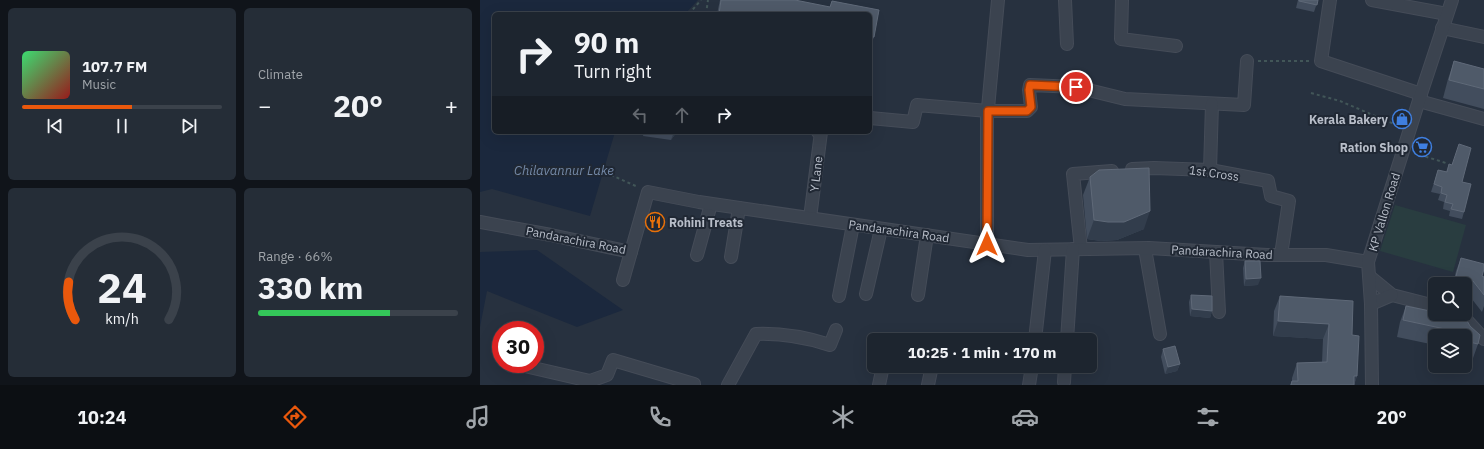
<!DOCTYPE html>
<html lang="en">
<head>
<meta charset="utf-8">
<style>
  :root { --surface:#1d252f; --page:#252d37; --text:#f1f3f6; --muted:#a0a5aa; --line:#3b424b; --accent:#ea580c }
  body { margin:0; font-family:"IBM Plex Sans",sans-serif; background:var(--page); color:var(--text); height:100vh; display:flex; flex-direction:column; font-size:15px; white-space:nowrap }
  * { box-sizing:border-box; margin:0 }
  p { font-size:13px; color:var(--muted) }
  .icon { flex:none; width:22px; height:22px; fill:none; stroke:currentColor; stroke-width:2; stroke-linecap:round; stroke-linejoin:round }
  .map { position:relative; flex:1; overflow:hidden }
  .panel { display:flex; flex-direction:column; gap:8px; padding:8px; background:#10141a; width:480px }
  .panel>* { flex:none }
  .guide { position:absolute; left:12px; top:12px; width:380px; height:122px; border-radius:6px; box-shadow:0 4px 16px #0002,0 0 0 1px var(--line); background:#1d252f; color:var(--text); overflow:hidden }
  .controls { position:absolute; left:948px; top:277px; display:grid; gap:8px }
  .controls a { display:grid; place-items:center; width:44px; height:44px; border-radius:6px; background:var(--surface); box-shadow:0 4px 16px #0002,0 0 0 1px var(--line); font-size:20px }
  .speed { position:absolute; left:12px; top:321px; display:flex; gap:8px; font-size:20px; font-weight:700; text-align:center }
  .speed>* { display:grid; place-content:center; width:52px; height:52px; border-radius:50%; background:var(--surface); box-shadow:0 4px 16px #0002,0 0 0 1px var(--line); line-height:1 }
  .speed .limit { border:6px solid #d22; background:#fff; color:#111 }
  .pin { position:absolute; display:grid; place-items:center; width:34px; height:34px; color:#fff; margin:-17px; border:2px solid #fff; border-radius:50%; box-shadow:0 1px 4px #0007 }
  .me { position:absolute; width:44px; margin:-22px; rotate:0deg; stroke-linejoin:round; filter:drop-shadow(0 0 3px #0008) }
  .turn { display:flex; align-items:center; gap:14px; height:84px; padding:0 16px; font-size:18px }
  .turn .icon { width:52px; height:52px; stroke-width:2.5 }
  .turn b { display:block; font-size:28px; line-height:34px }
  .lanes { display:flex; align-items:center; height:38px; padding:0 16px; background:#0003; justify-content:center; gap:20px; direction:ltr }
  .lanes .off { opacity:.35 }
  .big { font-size:30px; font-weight:800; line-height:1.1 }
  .panel .card { flex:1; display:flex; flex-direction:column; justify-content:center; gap:6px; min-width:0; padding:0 14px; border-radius:6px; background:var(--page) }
  .panel .dial { align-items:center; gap:0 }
  .dial svg { height:104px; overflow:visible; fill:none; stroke:var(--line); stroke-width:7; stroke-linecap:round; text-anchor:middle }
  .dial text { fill:var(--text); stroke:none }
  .song { display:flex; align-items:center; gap:12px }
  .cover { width:48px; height:48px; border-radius:6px; background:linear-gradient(135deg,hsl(140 70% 55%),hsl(0 70% 35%)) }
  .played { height:4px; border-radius:2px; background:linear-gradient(90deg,var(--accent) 55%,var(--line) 55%) }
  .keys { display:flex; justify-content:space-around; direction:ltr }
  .heat { display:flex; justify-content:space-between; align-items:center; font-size:22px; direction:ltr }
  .charge { height:6px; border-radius:3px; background:linear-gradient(90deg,#34c759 66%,var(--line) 0) }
  .panel .tiles { flex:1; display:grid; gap:8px; grid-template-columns:repeat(2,1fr) }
  .trip { position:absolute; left:387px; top:333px; width:230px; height:40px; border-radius:6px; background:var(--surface); box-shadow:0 4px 16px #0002,0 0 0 1px var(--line); font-weight:800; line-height:40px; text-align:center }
  .menu { display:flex; height:64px; justify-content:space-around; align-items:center; background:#0c0f13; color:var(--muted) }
  .menu .icon { width:28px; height:28px }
  .menu .selected { color:var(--accent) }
  .menu b { font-size:18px; color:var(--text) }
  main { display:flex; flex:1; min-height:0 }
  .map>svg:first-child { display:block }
</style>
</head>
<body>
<main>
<section class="panel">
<div class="tiles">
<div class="card">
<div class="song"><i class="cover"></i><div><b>107.7 FM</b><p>Music</p></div></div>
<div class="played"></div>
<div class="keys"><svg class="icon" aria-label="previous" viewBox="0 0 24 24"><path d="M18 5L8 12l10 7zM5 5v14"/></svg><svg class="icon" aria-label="pause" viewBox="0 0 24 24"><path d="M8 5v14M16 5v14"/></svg><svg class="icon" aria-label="next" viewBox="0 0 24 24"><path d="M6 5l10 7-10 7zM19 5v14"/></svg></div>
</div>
<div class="card"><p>Climate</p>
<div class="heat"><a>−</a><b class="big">20°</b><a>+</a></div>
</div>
<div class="card dial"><svg viewBox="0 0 100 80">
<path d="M14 69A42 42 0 1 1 86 69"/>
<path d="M14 69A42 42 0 0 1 9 40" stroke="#ea580c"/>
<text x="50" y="56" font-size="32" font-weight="700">24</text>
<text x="50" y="72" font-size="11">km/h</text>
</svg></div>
<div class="card"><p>Range · 66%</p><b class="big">330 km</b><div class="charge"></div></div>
</div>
</section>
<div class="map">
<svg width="1004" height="385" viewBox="0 0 1004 385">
  <rect width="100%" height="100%" fill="#27313f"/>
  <path fill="#293d40" d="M915 205 986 225 973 272 900 251Z"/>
  <g fill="#1b283d">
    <path d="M0 0H218L205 14H14V132H135L110 216 12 189 0 192Z"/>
    <path d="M57 250 143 310 97 327 7 291 0 327V252Z"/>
  </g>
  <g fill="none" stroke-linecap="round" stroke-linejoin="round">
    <g stroke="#454c58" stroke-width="14">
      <g id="minor">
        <path d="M585 0 587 44"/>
        <path d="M642 0 641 39 696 46"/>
        <path d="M850 0 841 61 941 94"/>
        <path d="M892 0 967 14"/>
        <path d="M962 28 1004 37"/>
        <path d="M939 101 1004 119"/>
        <path d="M390 118 433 122 437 105 508 111H547L551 107 549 90 550 85 596 87 645 99 764 105 767 61"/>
        <path d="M652 169 674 168 730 170 788 181 791 196 809 201 801 255"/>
        <path d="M730 170 732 104"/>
        <path d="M330 218 341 132H338"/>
        <path d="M0 222 71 235 151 252"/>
        <path d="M507 244V119L518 0"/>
        <path d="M601 249 593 174 632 171"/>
        <path d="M665 249 680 334"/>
        <path d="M736 252 739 312"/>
        <path d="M217 255 231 204"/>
        <path d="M251 257 259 208"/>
        <path d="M890 277 912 295 955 306"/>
        <path d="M143 280 168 192 219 202 548 250 669 248 787 255H846L888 262"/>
        <path d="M386 294 401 229"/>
        <path d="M438 295 447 235"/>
        <path d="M359 296 373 225"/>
        <path d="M891 304 912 295"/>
        <path d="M981 314 1004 339"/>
        <path d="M555 340 565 250"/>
        <path d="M587 340 593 249"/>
        <path d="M36 364 110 381 127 375 133 360 214 384V385"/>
        <path d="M584 382 585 366"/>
        <path d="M248 385 276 334C302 333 325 337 350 345L356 330"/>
        <path d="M399 385 403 366"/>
        <path d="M448 385 452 366"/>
        <path d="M549 385 552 366"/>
        <path d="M892 385 891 304 888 262 941 94 972 0"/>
      </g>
    </g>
    <g stroke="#425658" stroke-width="2" stroke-dasharray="3 3" stroke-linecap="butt">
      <path d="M209 14 221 0"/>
      <path d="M226 14 228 0"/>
      <path d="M778 61H832"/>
      <path d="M831 93 860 101 921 127"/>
      <path d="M934 153 966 163"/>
      <path d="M131 175 158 187"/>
    </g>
    <use href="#minor" stroke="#3b434f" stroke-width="12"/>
  </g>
  <g fill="#424d5d">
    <path d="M240 0H315L350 7 352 1 399 10 394 37 391 45 390 44V14H237Z"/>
    <path d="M818 0H838L834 12 816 8Z"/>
    <path d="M974 61 1004 69V109L963 98 968 79Z"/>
    <path d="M164 132H206L204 134 196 133 191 140 163 136Z"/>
    <path d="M969 164 982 182 984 212 982 219 969 216 970 211 963 209 964 202 958 200 960 194 951 192 958 170 966 172Z"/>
    <path d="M610 177 664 229 637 240 621 241 607 239 603 195Z"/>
    <path d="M981 258 1002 276 1004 277V306L1002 312 988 294 985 293V284H973L976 271Z"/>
    <path d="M765 261 778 285 764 286 763 268Z"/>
    <path d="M711 295 732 311 730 318 710 316 709 302Z"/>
    <path d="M800 296 872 335 877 376 874 385H810L812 381V378L817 363 842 362 843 339 793 336 794 311Z"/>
    <path d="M926 306 955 312 998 344 992 361 985 359V336H955V345L917 337 920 322Z"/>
    <path d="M683 349 700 364 697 371 685 374 681 357Z"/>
  </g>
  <g fill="#323d4c">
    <path d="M194 132H206L204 134 196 133 191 140Z"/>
    <path d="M670 211 664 229 637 240 621 241 607 239 614 220Z"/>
    <path d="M781 278 778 285 764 286 766 279Z"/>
    <path d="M712 309 732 311 730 318 710 316Z"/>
    <path d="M798 321 849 324 843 339 793 336Z"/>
    <path d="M700 364 697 371 685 374 688 367Z"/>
    <path d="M874 376H877L874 385Z"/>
  </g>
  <g fill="#4f5a69" stroke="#5f6978">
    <path d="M241 0H315L350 7 352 1 399 10 394 37H390V14H239Z"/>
    <path d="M819 0H838L837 5 819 1Z"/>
    <path d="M974 61 1004 69V89L969 80Z"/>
    <path d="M979 144 991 148 982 182 991 184 984 212 971 209 973 204 965 202 967 195 961 193 962 187 954 184 958 170 967 172 969 164 972 165Z"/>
    <path d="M669 168 670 211 644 222H628L614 220 610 177 619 170Z"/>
    <path d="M981 258 1004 264V269L1002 276 1004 277V295L993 281 976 276Z"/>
    <path d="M765 261H780L781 278 766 279Z"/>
    <path d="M711 295 732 296V311L712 309Z"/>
    <path d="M800 296 873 301 872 335 879 336 877 376H874V385H811L812 381H818L817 363 847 362 849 324 798 321Z"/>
    <path d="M926 306 955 312V314H964L986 319 990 326 1000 335 998 344 985 341V336H978L979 332 923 320Z"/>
    <path d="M695 346 700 364 688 367 683 349Z"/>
  </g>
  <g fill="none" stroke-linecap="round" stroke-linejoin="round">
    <g stroke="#983908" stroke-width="10">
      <path id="route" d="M507 244 508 111H547L551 107 549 90 550 85 596 87"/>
    </g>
    <use href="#route" stroke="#ea580c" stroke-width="7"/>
  </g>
  <defs>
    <g id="shop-ring" transform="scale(1)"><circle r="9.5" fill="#202834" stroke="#3f7fe0" stroke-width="1.5"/><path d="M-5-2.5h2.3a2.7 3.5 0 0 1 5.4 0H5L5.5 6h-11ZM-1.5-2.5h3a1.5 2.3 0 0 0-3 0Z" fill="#3f7fe0"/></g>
    <g id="supermarket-ring" transform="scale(1)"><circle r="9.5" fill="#202834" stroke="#3f7fe0" stroke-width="1.5"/><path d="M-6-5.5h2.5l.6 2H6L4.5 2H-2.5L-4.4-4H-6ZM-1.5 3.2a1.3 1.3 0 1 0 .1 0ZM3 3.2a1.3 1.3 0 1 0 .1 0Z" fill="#3f7fe0"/></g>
    <g id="restaurant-ring" transform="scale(1)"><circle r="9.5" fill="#202834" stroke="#e8710a" stroke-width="1.5"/><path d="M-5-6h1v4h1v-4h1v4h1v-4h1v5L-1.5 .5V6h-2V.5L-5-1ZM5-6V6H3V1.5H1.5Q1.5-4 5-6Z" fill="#e8710a"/></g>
  </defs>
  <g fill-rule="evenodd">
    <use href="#shop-ring" x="922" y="119"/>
    <use href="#supermarket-ring" x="942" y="147"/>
    <use href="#restaurant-ring" x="175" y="222"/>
  </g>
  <g text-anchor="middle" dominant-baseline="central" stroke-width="4" stroke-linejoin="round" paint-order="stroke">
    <g font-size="12" font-weight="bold" fill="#b8bec9" stroke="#202834" text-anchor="end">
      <text x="908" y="119">Kerala Bakery</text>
      <text x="928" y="147">Ration Shop</text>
      <text x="189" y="222" text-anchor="start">Rohini Treats</text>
    </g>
    <g font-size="12" fill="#b8bec9" stroke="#202834">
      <text transform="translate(734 173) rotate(8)">1st Cross</text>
      <text transform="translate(336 174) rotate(-83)">Y Lane</text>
      <text transform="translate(904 212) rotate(-73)">KP Vallon Road</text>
      <text transform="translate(419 231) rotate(8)">Pandarachira Road</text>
      <text transform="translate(96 240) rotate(11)">Pandarachira Road</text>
      <text transform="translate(742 252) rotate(3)">Pandarachira Road</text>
    </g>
    <g font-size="13" font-style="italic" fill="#7388a6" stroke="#202834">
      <text x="84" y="170">Chilavannur Lake</text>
    </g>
  </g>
</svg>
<div class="controls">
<a><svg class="icon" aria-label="search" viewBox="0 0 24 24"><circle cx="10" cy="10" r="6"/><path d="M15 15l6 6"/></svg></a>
<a><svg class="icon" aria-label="layers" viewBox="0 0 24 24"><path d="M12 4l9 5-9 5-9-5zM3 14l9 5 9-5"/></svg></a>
</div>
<div class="speed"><div class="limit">30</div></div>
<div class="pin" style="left:596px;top:87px;background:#d93025"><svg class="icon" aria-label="arrive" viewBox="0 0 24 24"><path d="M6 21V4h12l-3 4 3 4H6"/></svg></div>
<svg class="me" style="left:507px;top:244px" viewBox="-20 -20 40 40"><path d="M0-17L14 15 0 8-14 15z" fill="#ea580c" stroke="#fff" stroke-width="4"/></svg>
<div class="trip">10:25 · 1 min · 170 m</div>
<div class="guide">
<div class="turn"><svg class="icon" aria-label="right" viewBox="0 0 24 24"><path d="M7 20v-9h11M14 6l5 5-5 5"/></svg><div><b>90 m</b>Turn right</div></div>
<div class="lanes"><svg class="icon off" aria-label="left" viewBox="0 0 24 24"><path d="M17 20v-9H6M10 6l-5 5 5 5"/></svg><svg class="icon off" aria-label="ahead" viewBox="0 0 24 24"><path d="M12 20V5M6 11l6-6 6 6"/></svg><svg class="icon" aria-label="right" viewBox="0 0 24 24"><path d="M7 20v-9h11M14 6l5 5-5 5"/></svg></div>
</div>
</div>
</main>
<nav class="menu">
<b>10:24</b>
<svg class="icon selected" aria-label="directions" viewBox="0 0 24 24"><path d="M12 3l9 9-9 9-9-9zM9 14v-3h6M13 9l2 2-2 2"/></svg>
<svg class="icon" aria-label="music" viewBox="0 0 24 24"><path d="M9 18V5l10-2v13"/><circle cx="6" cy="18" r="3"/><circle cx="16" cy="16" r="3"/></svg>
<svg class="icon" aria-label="phone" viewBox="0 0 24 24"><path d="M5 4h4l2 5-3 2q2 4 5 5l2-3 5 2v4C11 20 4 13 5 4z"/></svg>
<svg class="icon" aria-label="climate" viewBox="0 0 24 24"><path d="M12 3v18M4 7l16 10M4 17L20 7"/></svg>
<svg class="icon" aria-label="car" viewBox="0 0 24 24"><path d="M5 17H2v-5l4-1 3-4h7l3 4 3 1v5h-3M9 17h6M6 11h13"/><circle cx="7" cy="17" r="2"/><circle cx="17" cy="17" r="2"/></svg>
<svg class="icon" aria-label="filters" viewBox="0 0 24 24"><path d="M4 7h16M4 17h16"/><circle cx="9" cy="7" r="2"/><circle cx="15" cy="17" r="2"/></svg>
<b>20°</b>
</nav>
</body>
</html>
